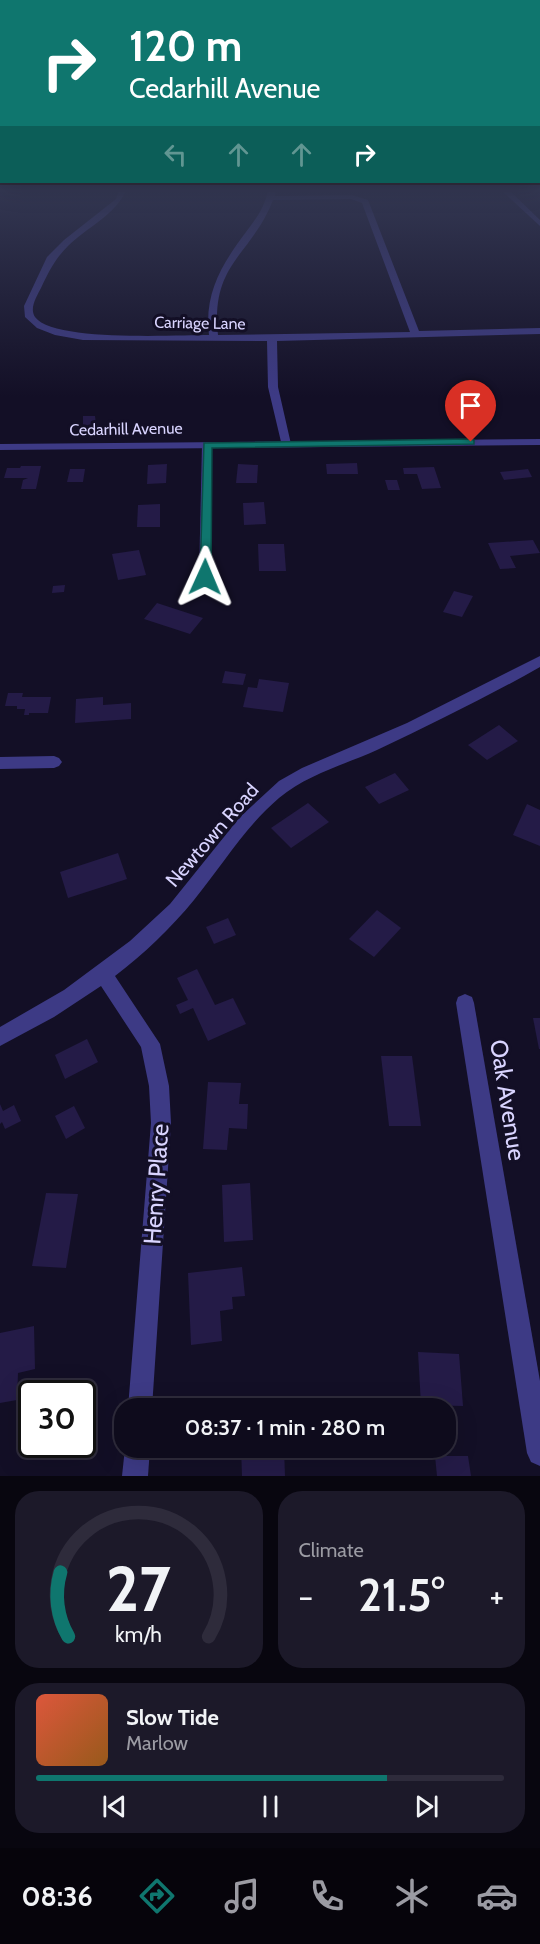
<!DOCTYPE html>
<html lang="en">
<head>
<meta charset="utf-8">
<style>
  :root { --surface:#0e0b1c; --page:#1c1929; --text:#f1f3f6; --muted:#9b9ba3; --line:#2e2b3b; --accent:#0f766e }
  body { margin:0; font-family:Cabin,sans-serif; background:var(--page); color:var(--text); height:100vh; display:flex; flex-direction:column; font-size:22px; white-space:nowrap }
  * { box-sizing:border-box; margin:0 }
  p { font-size:20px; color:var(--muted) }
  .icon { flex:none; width:33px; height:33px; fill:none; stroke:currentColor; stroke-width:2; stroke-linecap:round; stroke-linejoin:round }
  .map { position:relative; height:1476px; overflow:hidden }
  .details { display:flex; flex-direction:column; gap:15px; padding:15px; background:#08060f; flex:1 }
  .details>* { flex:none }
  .guide { position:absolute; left:0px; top:0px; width:540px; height:183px; box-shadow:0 6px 24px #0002,0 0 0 2px var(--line); background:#0f766e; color:#fff; overflow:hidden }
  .speed { position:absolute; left:18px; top:1380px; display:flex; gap:12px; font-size:30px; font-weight:700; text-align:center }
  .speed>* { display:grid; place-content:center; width:78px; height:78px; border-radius:50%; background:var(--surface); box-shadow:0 6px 24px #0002,0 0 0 2px var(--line); line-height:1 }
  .speed .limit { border:3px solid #111; border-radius:9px; background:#fff; color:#111 }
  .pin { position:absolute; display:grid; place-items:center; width:51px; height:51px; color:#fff; margin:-62px -26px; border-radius:50% 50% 50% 0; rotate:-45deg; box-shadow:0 0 6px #0007 }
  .pin .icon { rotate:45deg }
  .me { position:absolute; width:66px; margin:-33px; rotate:1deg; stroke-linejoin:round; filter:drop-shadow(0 0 4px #0008) }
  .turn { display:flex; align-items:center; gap:21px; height:126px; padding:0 30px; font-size:27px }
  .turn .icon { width:78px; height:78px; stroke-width:2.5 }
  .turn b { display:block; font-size:42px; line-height:51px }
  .lanes { display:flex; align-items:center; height:57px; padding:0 30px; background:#0003; justify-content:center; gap:30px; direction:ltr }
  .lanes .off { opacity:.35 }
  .big { font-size:45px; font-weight:600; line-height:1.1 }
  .details .card { flex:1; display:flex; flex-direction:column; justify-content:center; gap:9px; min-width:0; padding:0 21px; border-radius:24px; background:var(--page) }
  .details .dial { align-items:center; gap:0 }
  .dial svg { height:156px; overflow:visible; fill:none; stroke:var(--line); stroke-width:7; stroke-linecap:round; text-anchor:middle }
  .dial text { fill:var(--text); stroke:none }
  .song { display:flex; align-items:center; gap:18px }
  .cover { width:72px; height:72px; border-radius:9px; background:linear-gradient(135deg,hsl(10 70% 55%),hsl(30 70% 35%)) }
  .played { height:6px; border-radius:3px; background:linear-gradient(90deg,var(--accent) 75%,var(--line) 75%) }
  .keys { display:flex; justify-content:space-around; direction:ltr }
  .heat { display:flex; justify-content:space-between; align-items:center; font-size:33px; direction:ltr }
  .details .tiles { flex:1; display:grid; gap:15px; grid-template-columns:1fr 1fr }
  .card:last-child { grid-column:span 2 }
  .trip { position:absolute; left:114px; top:1398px; width:342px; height:60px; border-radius:24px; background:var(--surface); box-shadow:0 6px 24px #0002,0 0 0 2px var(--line); font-weight:600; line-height:60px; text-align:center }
  .tabs { display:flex; height:96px; justify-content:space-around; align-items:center; background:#06040b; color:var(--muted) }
  .tabs .icon { width:42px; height:42px }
  .tabs .active { color:var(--accent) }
  .tabs b { font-size:27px; color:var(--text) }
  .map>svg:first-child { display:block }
</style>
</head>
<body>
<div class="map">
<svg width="540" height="1476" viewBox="0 0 540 1476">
  <rect width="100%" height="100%" fill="#130f26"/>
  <g fill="#241b47">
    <path d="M83 416H95L96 424 93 429H83Z"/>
    <path d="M357 463 358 474H327L326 464Z"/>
    <path d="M167 464 166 483 147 484 148 465Z"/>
    <path d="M238 464 258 465 257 483H236Z"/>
    <path d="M21 466H41L36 489H21L23 480 28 478H4L7 468H20Z"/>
    <path d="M434 467 441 488 422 489 417 474H404L403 468Z"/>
    <path d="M70 469H85L83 482H67Z"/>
    <path d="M528 469 532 477 504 480 500 472Z"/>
    <path d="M385 480H397L400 490H388Z"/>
    <path d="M264 502 266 524 244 525 243 503Z"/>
    <path d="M160 504V527H137L138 505Z"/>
    <path d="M533 540 540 553 510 556 516 568 500 569 488 543Z"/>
    <path d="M258 544H284L286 571H259Z"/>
    <path d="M139 550 146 575 118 580 112 554Z"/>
    <path d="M65 585 64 592 52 593 53 586Z"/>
    <path d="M454 591 473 596 462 617 443 612Z"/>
    <path d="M157 603 203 618 190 634 144 619Z"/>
    <path d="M225 671 246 674 243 685 222 683Z"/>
    <path d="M259 679 289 683 283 712 243 707 248 687 257 688Z"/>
    <path d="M8 693H23L22 697H51L48 713H29V715H24L25 709H17V706H5Z"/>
    <path d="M103 697V705L131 703V719L75 723 76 699Z"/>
    <path d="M499 725 518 741 487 760 468 745Z"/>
    <path d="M395 773 409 790 379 804 365 787Z"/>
    <path d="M308 803 329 822 291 848 271 828Z"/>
    <path d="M527 804 540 810V846L513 835Z"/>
    <path d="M118 853 127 879 68 898 60 872Z"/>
    <path d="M377 910 401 928 374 957 349 939Z"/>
    <path d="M228 918 236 935 214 944 206 927Z"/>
    <path d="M197 969 215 1005 233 998 246 1024 208 1041 193 1008 180 1014 176 1005 188 1000 177 978Z"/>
    <path d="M533 1018H540V1049H539Z"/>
    <path d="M87 1039 98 1062 65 1079 55 1055Z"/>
    <path d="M381 1056H412L421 1126H389Z"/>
    <path d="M208 1082 241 1083 239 1104H248L247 1129 229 1128 227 1150 203 1149Z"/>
    <path d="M0 1104 3 1111 14 1105 21 1121 5 1129 2 1122 0 1124Z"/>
    <path d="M74 1106 85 1128 66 1139 55 1116Z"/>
    <path d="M250 1183 253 1240 224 1242 222 1185Z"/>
    <path d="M46 1193 78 1194 66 1268 32 1266Z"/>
    <path d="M242 1267 245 1296 232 1297 233 1309 220 1311 222 1341 191 1345 188 1273Z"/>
    <path d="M34 1326 35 1369 18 1373 17 1400 0 1403V1333Z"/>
    <path d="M418 1352 459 1354 463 1406 421 1405Z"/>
    <path d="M241 1448H284L285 1476H242Z"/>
    <path d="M435 1456H468L471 1476H437Z"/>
  </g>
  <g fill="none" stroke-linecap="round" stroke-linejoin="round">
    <g fill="#3d3a85" fill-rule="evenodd">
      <path d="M119 190H126C117 214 86 228 68 246 55 259 49 271 41 288 37 296 29 308 35 317 53 342 176 335 209 335 204 293 222 264 246 232 256 219 265 207 268 190H276L275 196 352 195 368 200 419 331 540 328V334L277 341 278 387 291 444 290 446H282L268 387 267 341 83 340 55 335 37 328 25 317 24 306 47 257 64 240 116 199ZM351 199 362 203 410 332 218 335C210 263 252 255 273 200Z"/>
      <path d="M501 190H509L540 220V226Z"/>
      <path d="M207 442 212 445 211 577 205 581 199 577 202 445Z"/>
      <path d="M540 656V667C487 697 432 724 377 750 344 765 308 774 279 798 245 827 222 866 194 900 171 928 144 954 115 976L160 1044 169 1086 171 1123 152 1408H128L151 1123 149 1086 141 1047 101 986 54 1017 0 1046V1027L64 990 130 941 170 904 240 817 279 781 302 768 407 723Z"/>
      <path d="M54 756 59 758 62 762 59 766 54 768 0 769V757Z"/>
      <path d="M465 994 472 997 474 1003 540 1381V1466L531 1462 527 1453 456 1003 458 997Z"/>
      <path d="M125 1448H150L148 1476H122Z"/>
    </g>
    <path fill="#3d3a85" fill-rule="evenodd" d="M540 439V445L0 450V444Z"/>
  </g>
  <linearGradient id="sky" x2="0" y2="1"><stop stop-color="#0a0815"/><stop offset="0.48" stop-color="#333752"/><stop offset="1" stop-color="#333752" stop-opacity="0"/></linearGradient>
  <rect width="540" height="397" fill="url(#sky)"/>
  <path fill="#0f766e" stroke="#0a4d48" stroke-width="1.5" d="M471 439 474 440V444L212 448 211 577 205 580 200 577 204 443Z"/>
  <g text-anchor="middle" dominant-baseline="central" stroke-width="6" stroke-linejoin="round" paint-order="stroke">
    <g font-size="16" fill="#d9d4ff" stroke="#130f26">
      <text transform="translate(200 323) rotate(1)">Carriage Lane</text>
      <text transform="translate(126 429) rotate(-1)">Cedarhill Avenue</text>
    </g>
    <g font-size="20" fill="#d9d4ff" stroke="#130f26">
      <text transform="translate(212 835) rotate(-49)">Newtown Road</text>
    </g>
    <g font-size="24" fill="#d9d4ff" stroke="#130f26">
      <text transform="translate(508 1100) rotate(81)">Oak Avenue</text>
      <text transform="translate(156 1184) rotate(-86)">Henry Place</text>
    </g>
  </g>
</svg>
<div class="speed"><div class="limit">30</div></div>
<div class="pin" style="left:471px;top:442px;background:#d93025"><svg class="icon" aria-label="arrive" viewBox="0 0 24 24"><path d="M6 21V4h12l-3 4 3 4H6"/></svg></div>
<svg class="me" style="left:205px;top:577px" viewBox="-20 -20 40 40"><path d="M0-17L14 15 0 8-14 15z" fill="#0f766e" stroke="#fff" stroke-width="4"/></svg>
<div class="trip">08:37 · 1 min · 280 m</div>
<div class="guide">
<div class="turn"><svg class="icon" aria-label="right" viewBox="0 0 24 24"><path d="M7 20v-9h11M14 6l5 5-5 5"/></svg><div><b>120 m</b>Cedarhill Avenue</div></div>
<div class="lanes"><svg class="icon off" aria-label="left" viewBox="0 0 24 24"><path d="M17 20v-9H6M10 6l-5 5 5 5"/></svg><svg class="icon off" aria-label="ahead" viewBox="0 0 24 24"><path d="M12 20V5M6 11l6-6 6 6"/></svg><svg class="icon off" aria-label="ahead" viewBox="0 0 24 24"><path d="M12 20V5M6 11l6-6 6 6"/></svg><svg class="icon" aria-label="right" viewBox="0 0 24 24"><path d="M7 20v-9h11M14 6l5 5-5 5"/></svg></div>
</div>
</div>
<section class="details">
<div class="tiles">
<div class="card dial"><svg viewBox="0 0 100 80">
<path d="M14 69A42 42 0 1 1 86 69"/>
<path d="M14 69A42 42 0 0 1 10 36" stroke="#0f766e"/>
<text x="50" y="56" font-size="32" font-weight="700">27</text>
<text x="50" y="72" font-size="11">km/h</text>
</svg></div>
<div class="card"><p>Climate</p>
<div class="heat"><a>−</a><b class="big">21.5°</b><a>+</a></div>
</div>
<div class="card">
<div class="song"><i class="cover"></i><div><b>Slow Tide</b><p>Marlow</p></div></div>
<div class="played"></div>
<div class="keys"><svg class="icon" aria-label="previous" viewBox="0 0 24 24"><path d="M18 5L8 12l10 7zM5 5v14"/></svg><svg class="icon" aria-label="pause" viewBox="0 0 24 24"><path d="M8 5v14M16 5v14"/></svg><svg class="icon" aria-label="next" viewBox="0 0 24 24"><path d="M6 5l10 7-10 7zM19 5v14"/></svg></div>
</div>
</div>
</section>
<nav class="tabs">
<b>08:36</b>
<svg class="icon active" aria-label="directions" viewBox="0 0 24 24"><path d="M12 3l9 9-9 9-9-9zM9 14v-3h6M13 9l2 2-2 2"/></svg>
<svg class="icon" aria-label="music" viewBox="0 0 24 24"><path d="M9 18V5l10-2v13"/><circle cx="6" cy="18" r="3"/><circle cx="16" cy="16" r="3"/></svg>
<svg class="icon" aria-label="phone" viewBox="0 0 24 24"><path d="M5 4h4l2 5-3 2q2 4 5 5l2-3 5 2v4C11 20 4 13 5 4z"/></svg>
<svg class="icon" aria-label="climate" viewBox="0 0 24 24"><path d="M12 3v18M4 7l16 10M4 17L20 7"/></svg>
<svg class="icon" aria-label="car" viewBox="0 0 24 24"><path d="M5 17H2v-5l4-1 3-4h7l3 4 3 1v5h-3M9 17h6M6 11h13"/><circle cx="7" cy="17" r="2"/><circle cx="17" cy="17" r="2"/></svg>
</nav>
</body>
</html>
